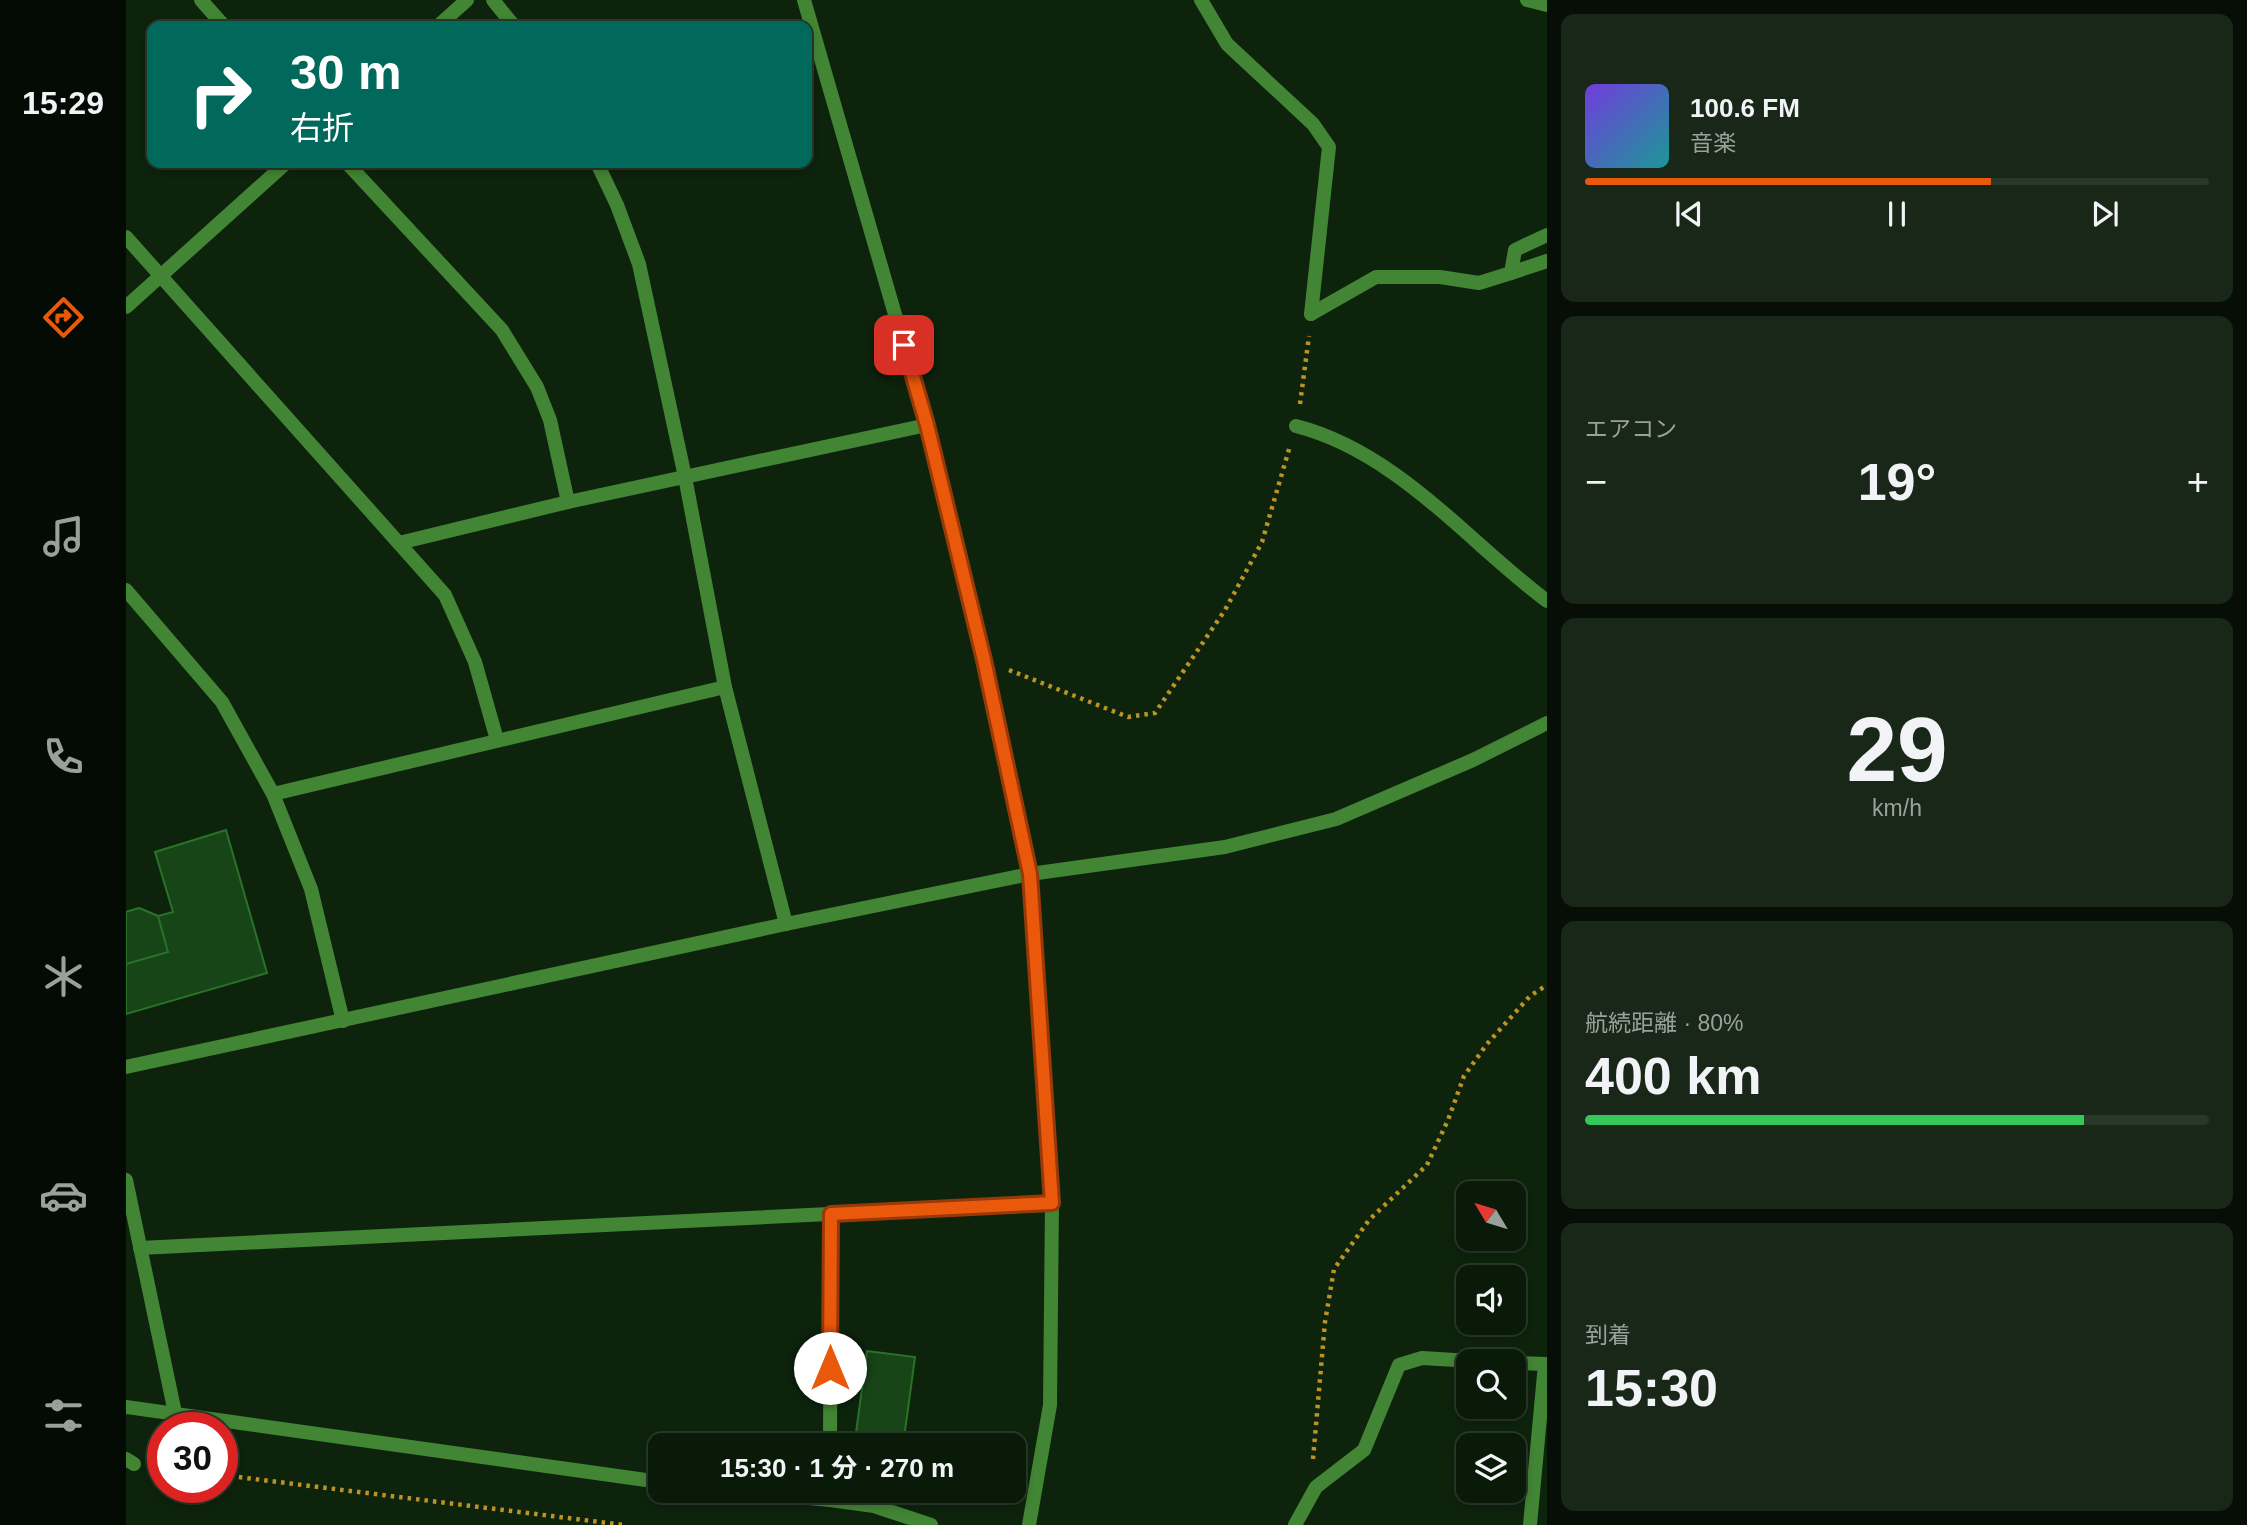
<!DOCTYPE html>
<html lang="ja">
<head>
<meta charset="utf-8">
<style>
  :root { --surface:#0a1a09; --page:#182717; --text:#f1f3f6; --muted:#99a19c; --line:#2a382a; --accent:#ea580c }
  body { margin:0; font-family:Helvetica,"Noto Sans JP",sans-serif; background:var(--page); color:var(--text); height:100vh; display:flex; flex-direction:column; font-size:26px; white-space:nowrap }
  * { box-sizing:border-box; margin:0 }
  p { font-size:23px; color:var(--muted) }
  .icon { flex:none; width:38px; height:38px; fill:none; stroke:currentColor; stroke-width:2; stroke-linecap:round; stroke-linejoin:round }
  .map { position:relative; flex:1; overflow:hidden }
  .details { display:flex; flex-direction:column; gap:14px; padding:14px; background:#060e05; width:700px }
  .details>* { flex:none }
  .hud { position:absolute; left:21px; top:21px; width:665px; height:147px; border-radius:14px; box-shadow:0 4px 10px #0003,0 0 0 2px var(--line); background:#00695c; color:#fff; overflow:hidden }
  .needle { width:46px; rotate:308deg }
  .fabs { position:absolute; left:1330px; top:1181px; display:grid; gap:14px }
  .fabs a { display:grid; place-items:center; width:70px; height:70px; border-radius:14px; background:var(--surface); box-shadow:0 4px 10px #0003,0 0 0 2px var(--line); font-size:35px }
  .speed { position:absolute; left:21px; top:1412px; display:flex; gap:14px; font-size:35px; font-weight:700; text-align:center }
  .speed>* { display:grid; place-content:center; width:91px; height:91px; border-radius:50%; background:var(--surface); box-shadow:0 4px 10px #0003,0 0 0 2px var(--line); line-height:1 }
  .speed .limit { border:10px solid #d22; background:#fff; color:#111 }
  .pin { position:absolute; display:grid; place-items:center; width:60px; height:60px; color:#fff; margin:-30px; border-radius:14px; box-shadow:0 4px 10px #0006 }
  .me { position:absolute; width:77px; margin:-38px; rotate:0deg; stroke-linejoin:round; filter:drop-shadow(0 0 5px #0008) }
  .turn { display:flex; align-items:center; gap:24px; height:147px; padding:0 28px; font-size:32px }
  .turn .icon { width:91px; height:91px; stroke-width:2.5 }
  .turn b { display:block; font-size:49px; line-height:60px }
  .big { font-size:52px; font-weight:700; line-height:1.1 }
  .details .card { flex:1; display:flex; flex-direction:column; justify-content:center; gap:10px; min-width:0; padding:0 24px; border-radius:14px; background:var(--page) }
  .details .dial { align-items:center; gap:0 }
  .dial b { font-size:91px; line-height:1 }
  .song { display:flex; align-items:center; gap:21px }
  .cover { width:84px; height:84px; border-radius:10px; background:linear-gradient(135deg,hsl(260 70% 55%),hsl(180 70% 35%)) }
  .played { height:7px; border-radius:4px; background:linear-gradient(90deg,var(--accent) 65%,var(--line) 65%) }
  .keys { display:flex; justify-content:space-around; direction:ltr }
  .heat { display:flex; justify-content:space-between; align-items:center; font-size:38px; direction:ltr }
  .charge { height:10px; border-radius:5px; background:linear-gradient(90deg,#34c759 80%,var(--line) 0) }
  .trip { position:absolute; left:522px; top:1433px; width:378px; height:70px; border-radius:14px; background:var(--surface); box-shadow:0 4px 10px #0003,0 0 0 2px var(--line); font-weight:700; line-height:70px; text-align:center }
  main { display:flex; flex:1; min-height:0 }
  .dock { display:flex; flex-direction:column; width:126px; justify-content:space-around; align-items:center; background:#040a04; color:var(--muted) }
  .dock .icon { width:49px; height:49px }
  .dock .selected { color:var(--accent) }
  .dock b { font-size:32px; color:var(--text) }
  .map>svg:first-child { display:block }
</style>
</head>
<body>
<main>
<nav class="dock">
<b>15:29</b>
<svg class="icon selected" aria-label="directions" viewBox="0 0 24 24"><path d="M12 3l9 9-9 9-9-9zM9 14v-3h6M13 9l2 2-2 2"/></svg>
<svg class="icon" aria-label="music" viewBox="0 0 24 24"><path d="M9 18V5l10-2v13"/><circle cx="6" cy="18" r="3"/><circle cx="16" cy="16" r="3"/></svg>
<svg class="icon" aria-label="phone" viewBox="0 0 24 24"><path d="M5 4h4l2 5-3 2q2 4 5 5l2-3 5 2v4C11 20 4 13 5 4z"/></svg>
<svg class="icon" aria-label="climate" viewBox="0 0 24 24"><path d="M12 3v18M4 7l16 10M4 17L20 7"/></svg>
<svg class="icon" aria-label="car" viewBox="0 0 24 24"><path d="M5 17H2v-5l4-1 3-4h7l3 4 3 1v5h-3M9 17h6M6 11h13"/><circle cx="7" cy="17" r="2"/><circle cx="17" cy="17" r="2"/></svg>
<svg class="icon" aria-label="filters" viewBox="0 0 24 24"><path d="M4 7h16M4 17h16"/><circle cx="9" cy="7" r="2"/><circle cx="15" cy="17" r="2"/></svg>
</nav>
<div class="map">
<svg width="1421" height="1525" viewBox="0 0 1421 1525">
  <rect width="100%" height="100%" fill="#0d230c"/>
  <g fill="#184517" stroke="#297328" stroke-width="2">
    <path d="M100 830 141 973 0 1014V912L13 908 32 916 47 912 29 852Z"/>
    <path d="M13 908 32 916 42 952 0 964V912Z"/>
    <path d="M741 1351 789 1357 777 1446 729 1440Z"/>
  </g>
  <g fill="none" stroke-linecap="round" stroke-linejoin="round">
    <g stroke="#bb9326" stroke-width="4.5" stroke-dasharray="3.5 5" stroke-linecap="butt">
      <path d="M1174 404 1183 336"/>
      <path d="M883 670 1002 717 1029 713 1099 610 1136 542 1164 446"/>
      <path d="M1187 1459 1199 1322 1208 1269 1243 1220 1301 1165 1322 1120 1338 1076 1361 1044 1404 996 1421 985"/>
      <path d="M96 1475 498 1525"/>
    </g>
    <g stroke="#428534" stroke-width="14">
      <path d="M75 0 98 26"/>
      <path d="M367 0 388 26"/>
      <path d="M1075 0 1101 44 1187 124 1203 147 1185 314"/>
      <path d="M1401 0 1421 5"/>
      <path d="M312 26 341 0"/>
      <path d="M221 163 376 330 411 387 424 420 442 502"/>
      <path d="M471 163 491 205 513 264 559 477 599 687 660 924"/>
      <path d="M1421 235 1389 250 1385 273 1421 261"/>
      <path d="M0 237 319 595 349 662 371 740"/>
      <path d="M0 307 160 163"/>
      <path d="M1185 314 1250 277H1314L1353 283 1385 273"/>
      <path d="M1170 426C1271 452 1341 541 1421 601"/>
      <path d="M273 543 442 502 801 425"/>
      <path d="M147 794 599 687"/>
      <path d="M0 1180 49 1413"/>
      <path d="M14 1248 926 1203"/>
      <path d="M1388 1363 1421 1364"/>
      <path d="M0 1407 534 1482"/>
      <path d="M704 1446 705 1215"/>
      <path d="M0 1459 8 1464"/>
      <path d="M605 1491 704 1500 748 1506 805 1525"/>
      <path d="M1169 1525 1190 1487 1238 1450 1273 1365 1296 1358 1362 1362"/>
      <path d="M1404 1525 1419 1364"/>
    </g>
    <g stroke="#428534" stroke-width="14">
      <path d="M678 0 801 425 858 660 904 874 926 1203 924 1405 903 1525"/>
      <path d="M0 590 96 702 147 794 185 889 217 1021"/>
      <path d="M0 1067 660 924 904 874 1099 847 1210 819 1347 760 1421 723"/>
    </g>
  </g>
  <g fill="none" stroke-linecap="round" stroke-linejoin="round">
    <g stroke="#983908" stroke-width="18">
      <path id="route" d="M704 1368 705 1214 926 1203 904 874 858 660 801 425 778 345"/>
    </g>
    <use href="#route" stroke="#ea580c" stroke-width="12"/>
  </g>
</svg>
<div class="fabs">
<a><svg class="needle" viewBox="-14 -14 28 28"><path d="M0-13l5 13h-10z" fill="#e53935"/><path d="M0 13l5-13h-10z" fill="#99a19c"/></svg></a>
<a><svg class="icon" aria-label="sound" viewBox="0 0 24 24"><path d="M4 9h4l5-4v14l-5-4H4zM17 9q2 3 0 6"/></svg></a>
<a><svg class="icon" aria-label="search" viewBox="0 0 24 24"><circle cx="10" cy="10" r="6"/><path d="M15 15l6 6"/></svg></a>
<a><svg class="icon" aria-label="layers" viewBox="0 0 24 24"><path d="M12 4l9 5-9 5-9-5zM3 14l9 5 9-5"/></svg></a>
</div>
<div class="speed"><div class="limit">30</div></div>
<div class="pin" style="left:778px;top:345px;background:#d93025"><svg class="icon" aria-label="arrive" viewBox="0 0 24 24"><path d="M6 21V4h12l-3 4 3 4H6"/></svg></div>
<svg class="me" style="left:704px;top:1368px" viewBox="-20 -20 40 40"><circle r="19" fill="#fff"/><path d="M0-13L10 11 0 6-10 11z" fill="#ea580c"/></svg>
<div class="trip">15:30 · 1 分 · 270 m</div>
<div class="hud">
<div class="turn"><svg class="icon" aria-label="right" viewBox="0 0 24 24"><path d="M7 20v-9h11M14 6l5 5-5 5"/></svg><div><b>30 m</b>右折</div></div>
</div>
</div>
<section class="details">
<div class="card">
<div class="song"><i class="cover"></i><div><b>100.6 FM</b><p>音楽</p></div></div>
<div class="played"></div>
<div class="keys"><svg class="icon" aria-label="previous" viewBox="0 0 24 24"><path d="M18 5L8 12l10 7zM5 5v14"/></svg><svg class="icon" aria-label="pause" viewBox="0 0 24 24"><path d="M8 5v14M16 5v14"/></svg><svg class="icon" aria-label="next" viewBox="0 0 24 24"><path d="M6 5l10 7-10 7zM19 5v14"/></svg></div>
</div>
<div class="card"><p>エアコン</p>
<div class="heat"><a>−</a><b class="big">19°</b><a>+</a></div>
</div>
<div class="card dial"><b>29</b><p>km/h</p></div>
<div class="card"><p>航続距離 · 80%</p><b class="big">400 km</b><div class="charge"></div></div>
<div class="card"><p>到着</p><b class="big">15:30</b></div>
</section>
</main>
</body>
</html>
